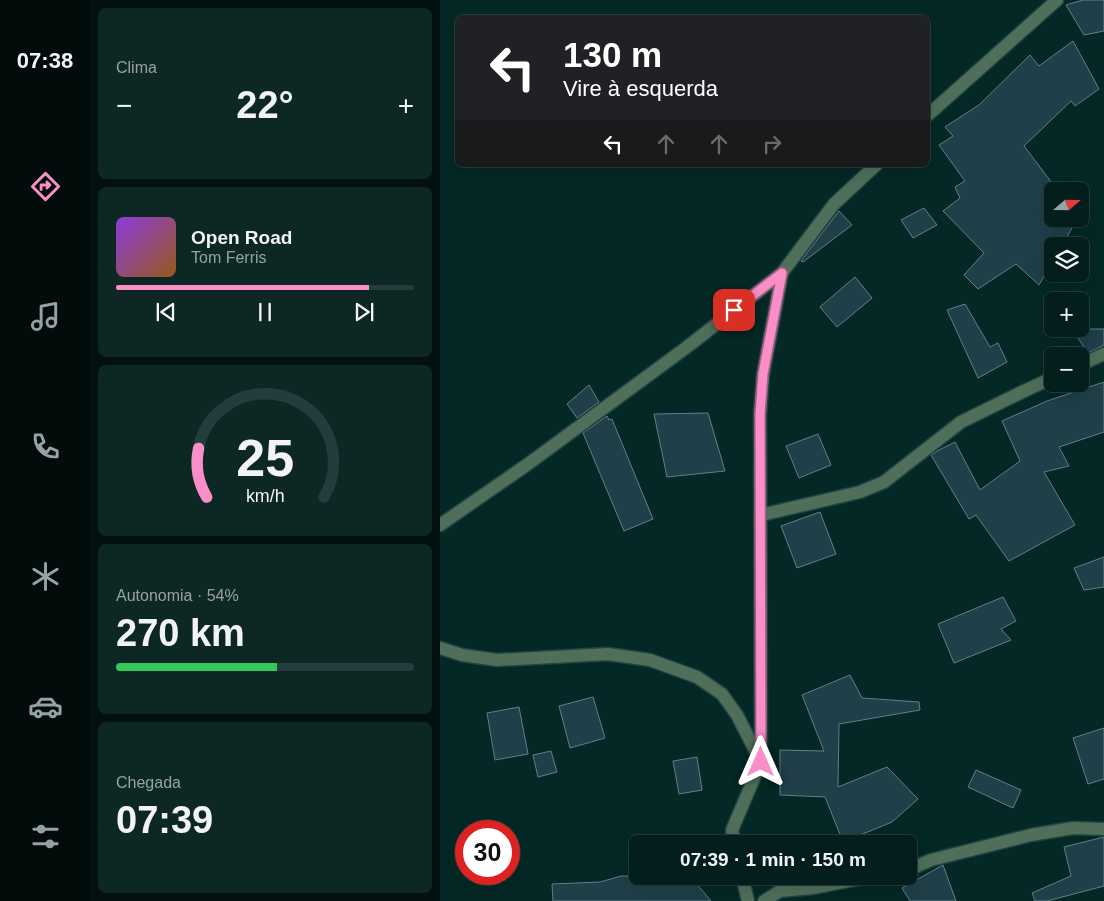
<!DOCTYPE html>
<html lang="pt">
<head>
<meta charset="utf-8">
<style>
  :root { --surface:#031e1c; --page:#0d2725; --text:#f1f3f6; --muted:#97a2a3; --line:#243c3b; --accent:#fa8fc8 }
  body { margin:0; font-family:Helvetica,sans-serif; background:var(--page); color:var(--text); height:100vh; display:flex; flex-direction:column; font-size:19px; white-space:nowrap }
  * { box-sizing:border-box; margin:0 }
  p { font-size:16px; color:var(--muted) }
  .icon { flex:none; width:28px; height:28px; fill:none; stroke:currentColor; stroke-width:2; stroke-linecap:round; stroke-linejoin:round }
  .map { position:relative; flex:1; overflow:hidden }
  .drawer { display:flex; flex-direction:column; gap:8px; padding:8px; background:#02100f; width:350px }
  .drawer>* { flex:none }
  .top-card { position:absolute; left:15px; top:15px; width:475px; height:152px; border-radius:8px; box-shadow:0 5px 20px #0002,0 0 0 1px var(--line); background:#202124; color:#fff; overflow:hidden }
  .needle { width:32px; rotate:70deg }
  .fabs { position:absolute; left:604px; top:182px; display:grid; gap:10px }
  .fabs a { display:grid; place-items:center; width:45px; height:45px; border-radius:8px; background:var(--surface); box-shadow:0 5px 20px #0002,0 0 0 1px var(--line); font-size:25px }
  .speed { position:absolute; left:15px; top:820px; display:flex; gap:10px; font-size:25px; font-weight:700; text-align:center }
  .speed>* { display:grid; place-content:center; width:65px; height:65px; border-radius:50%; background:var(--surface); box-shadow:0 5px 20px #0002,0 0 0 1px var(--line); line-height:1 }
  .speed .limit { border:8px solid #d22; background:#fff; color:#111 }
  .pin { position:absolute; display:grid; place-items:center; width:42px; height:42px; color:#fff; margin:-21px; border-radius:10px; box-shadow:0 2px 8px #0006 }
  .me { position:absolute; width:55px; margin:-28px; rotate:0deg; stroke-linejoin:round; filter:drop-shadow(0 0 4px #0008) }
  .turn { display:flex; align-items:center; gap:18px; height:105px; padding:0 25px; font-size:22px }
  .turn .icon { width:65px; height:65px; stroke-width:2.5 }
  .turn b { display:block; font-size:35px; line-height:42px }
  .lanes { display:flex; align-items:center; height:48px; padding:0 25px; background:#0003; justify-content:center; gap:25px; direction:ltr }
  .lanes .off { opacity:.35 }
  .big { font-size:38px; font-weight:800; line-height:1.1 }
  .drawer .widget { flex:1; display:flex; flex-direction:column; justify-content:center; gap:8px; min-width:0; padding:0 18px; border-radius:8px; background:var(--page) }
  .drawer .dial { align-items:center; gap:0 }
  .dial svg { height:130px; overflow:visible; fill:none; stroke:var(--line); stroke-width:7; stroke-linecap:round; text-anchor:middle }
  .dial text { fill:var(--text); stroke:none }
  .song { display:flex; align-items:center; gap:15px }
  .cover { width:60px; height:60px; border-radius:8px; background:linear-gradient(135deg,hsl(270 70% 55%),hsl(30 70% 35%)) }
  .played { height:5px; border-radius:2px; background:linear-gradient(90deg,var(--accent) 85%,var(--line) 85%) }
  .keys { display:flex; justify-content:space-around; direction:ltr }
  .heat { display:flex; justify-content:space-between; align-items:center; font-size:28px; direction:ltr }
  .charge { height:8px; border-radius:4px; background:linear-gradient(90deg,#34c759 54%,var(--line) 0) }
  .trip { position:absolute; left:189px; top:835px; width:288px; height:50px; border-radius:8px; background:var(--surface); box-shadow:0 5px 20px #0002,0 0 0 1px var(--line); font-weight:800; line-height:50px; text-align:center }
  main { display:flex; flex:1; min-height:0 }
  .dock { display:flex; flex-direction:column; width:90px; justify-content:space-around; align-items:center; background:#010c0b; color:var(--muted) }
  .dock .icon { width:35px; height:35px }
  .dock .on { color:var(--accent) }
  .dock b { font-size:22px; color:var(--text) }
  .map>svg:first-child { display:block }
</style>
</head>
<body>
<main>
<nav class="dock">
<b>07:38</b>
<svg class="icon on" aria-label="directions" viewBox="0 0 24 24"><path d="M12 3l9 9-9 9-9-9zM9 14v-3h6M13 9l2 2-2 2"/></svg>
<svg class="icon" aria-label="music" viewBox="0 0 24 24"><path d="M9 18V5l10-2v13"/><circle cx="6" cy="18" r="3"/><circle cx="16" cy="16" r="3"/></svg>
<svg class="icon" aria-label="phone" viewBox="0 0 24 24"><path d="M5 4h4l2 5-3 2q2 4 5 5l2-3 5 2v4C11 20 4 13 5 4z"/></svg>
<svg class="icon" aria-label="climate" viewBox="0 0 24 24"><path d="M12 3v18M4 7l16 10M4 17L20 7"/></svg>
<svg class="icon" aria-label="car" viewBox="0 0 24 24"><path d="M5 17H2v-5l4-1 3-4h7l3 4 3 1v5h-3M9 17h6M6 11h13"/><circle cx="7" cy="17" r="2"/><circle cx="17" cy="17" r="2"/></svg>
<svg class="icon" aria-label="filters" viewBox="0 0 24 24"><path d="M4 7h16M4 17h16"/><circle cx="9" cy="7" r="2"/><circle cx="15" cy="17" r="2"/></svg>
</nav>
<section class="drawer">
<div class="widget"><p>Clima</p>
<div class="heat"><a>−</a><b class="big">22°</b><a>+</a></div>
</div>
<div class="widget">
<div class="song"><i class="cover"></i><div><b>Open Road</b><p>Tom Ferris</p></div></div>
<div class="played"></div>
<div class="keys"><svg class="icon" aria-label="previous" viewBox="0 0 24 24"><path d="M18 5L8 12l10 7zM5 5v14"/></svg><svg class="icon" aria-label="pause" viewBox="0 0 24 24"><path d="M8 5v14M16 5v14"/></svg><svg class="icon" aria-label="next" viewBox="0 0 24 24"><path d="M6 5l10 7-10 7zM19 5v14"/></svg></div>
</div>
<div class="widget dial"><svg viewBox="0 0 100 80">
<path d="M14 69A42 42 0 1 1 86 69"/>
<path d="M14 69A42 42 0 0 1 9 39" stroke="#fa8fc8"/>
<text x="50" y="56" font-size="32" font-weight="700">25</text>
<text x="50" y="72" font-size="11">km/h</text>
</svg></div>
<div class="widget"><p>Autonomia · 54%</p><b class="big">270 km</b><div class="charge"></div></div>
<div class="widget"><p>Chegada</p><b class="big">07:39</b></div>
</section>
<div class="map">
<svg width="664" height="901" viewBox="0 0 664 901">
  <rect width="100%" height="100%" fill="#042825"/>
  <g fill="#203f48" stroke="#60808a">
    <path d="M643 0H664V31L644 35 626 5Z"/>
    <path d="M633 41 659 89 635 106 631 101 584 146 618 191H612V219H637L622 246H612V262L599 285 576 264 538 289 524 275 544 253 503 211 520 198 515 187 525 181 499 145 513 136 505 127 539 105 590 55 599 66Z"/>
    <path d="M484 208 497 225 473 238 461 220Z"/>
    <path d="M399 211 412 225 363 262 361 261Z"/>
    <path d="M415 277 432 298 397 327 380 307Z"/>
    <path d="M525 304 550 347 558 343 567 362 538 378 507 310Z"/>
    <path d="M632 329H664V345L648 353Z"/>
    <path d="M664 382V432L619 447 629 466 604 472 635 525 569 561 536 515 529 519 491 455 499 450 515 442 540 490 580 461 562 421 607 401Z"/>
    <path d="M149 385 159 402 137 418 127 404Z"/>
    <path d="M268 413 285 471 227 477 214 414Z"/>
    <path d="M167 416 169 420 172 419 213 519 184 531 143 433Z"/>
    <path d="M378 434 391 465 359 478 346 446Z"/>
    <path d="M380 512 396 554 357 568 341 526Z"/>
    <path d="M664 557V587L644 590 634 568Z"/>
    <path d="M563 597 576 621 561 629 571 640 514 663 498 624Z"/>
    <path d="M410 675 422 698 479 702 480 710 399 724 398 787 447 767 478 799 452 822 403 842 385 797 340 795V750L384 751 362 695Z"/>
    <path d="M153 697 165 738 130 748 119 706Z"/>
    <path d="M79 707 88 754 55 760 47 713Z"/>
    <path d="M664 728V779L648 784 633 738Z"/>
    <path d="M111 751 117 772 98 777 93 755Z"/>
    <path d="M257 757 262 790 239 794 233 761Z"/>
    <path d="M536 770 581 790 573 808 528 787Z"/>
    <path d="M664 837V886L607 901H595L592 893 631 876 624 847Z"/>
    <path d="M503 865 516 901H470L462 888Z"/>
    <path d="M181 876H250L271 901H113L112 884 160 882Z"/>
  </g>
  <g fill="none" stroke-linecap="round" stroke-linejoin="round">
    <g stroke="#224340" stroke-width="15">
      <g id="minor">
        <path d="M488 115 617 0"/>
        <path d="M640 365 664 354"/>
        <path d="M321 515 420 492 444 482 521 422 580 393 612 378"/>
        <path d="M0 525 88 464 247 347 342 273 394 204 436 165"/>
        <path d="M0 648 22 655 57 660 168 654 210 660 257 677 282 694 297 715 320 760"/>
        <path d="M295 844 292 830 321 762 320 414 323 375 342 273"/>
        <path d="M468 870 491 860 591 835 633 828 664 829"/>
        <path d="M302 876 308 901"/>
        <path d="M324 901 340 891 373 888 434 876"/>
      </g>
    </g>
    <use href="#minor" stroke="#4f6f5a" stroke-width="12"/>
  </g>
  <g fill="none" stroke-linecap="round" stroke-linejoin="round">
    <g stroke="#a25d82" stroke-width="12">
      <path id="route" d="M294 310 342 273 323 374 320 414 321 762"/>
    </g>
    <use href="#route" stroke="#fa8fc8" stroke-width="9"/>
  </g>
</svg>
<div class="fabs">
<a><svg class="needle" viewBox="-14 -14 28 28"><path d="M0-13l5 13h-10z" fill="#e53935"/><path d="M0 13l5-13h-10z" fill="#97a2a3"/></svg></a>
<a><svg class="icon" aria-label="layers" viewBox="0 0 24 24"><path d="M12 4l9 5-9 5-9-5zM3 14l9 5 9-5"/></svg></a>
<a>+</a>
<a>−</a>
</div>
<div class="speed"><div class="limit">30</div></div>
<div class="pin" style="left:294px;top:310px;background:#d93025"><svg class="icon" aria-label="arrive" viewBox="0 0 24 24"><path d="M6 21V4h12l-3 4 3 4H6"/></svg></div>
<svg class="me" style="left:321px;top:762px" viewBox="-20 -20 40 40"><path d="M0-17L14 15 0 8-14 15z" fill="#fa8fc8" stroke="#fff" stroke-width="4"/></svg>
<div class="trip">07:39 · 1 min · 150 m</div>
<div class="top-card">
<div class="turn"><svg class="icon" aria-label="left" viewBox="0 0 24 24"><path d="M17 20v-9H6M10 6l-5 5 5 5"/></svg><div><b>130 m</b>Vire à esquerda</div></div>
<div class="lanes"><svg class="icon" aria-label="left" viewBox="0 0 24 24"><path d="M17 20v-9H6M10 6l-5 5 5 5"/></svg><svg class="icon off" aria-label="ahead" viewBox="0 0 24 24"><path d="M12 20V5M6 11l6-6 6 6"/></svg><svg class="icon off" aria-label="ahead" viewBox="0 0 24 24"><path d="M12 20V5M6 11l6-6 6 6"/></svg><svg class="icon off" aria-label="right" viewBox="0 0 24 24"><path d="M7 20v-9h11M14 6l5 5-5 5"/></svg></div>
</div>
</div>
</main>
</body>
</html>
